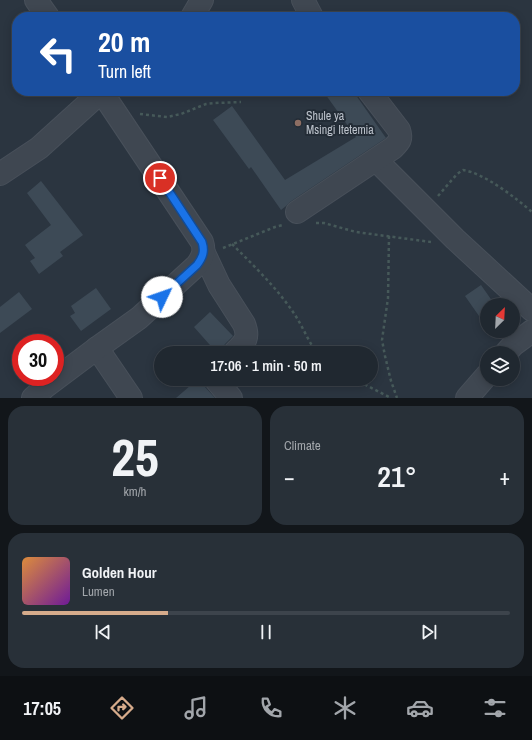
<!DOCTYPE html>
<html lang="en">
<head>
<meta charset="utf-8">
<style>
  :root { --surface:#202830; --page:#283038; --text:#f1f3f6; --muted:#a2a6ab; --line:#3d444c; --accent:#d6ab8b }
  body { margin:0; font-family:"Archivo Narrow",sans-serif; background:var(--page); color:var(--text); height:100vh; display:flex; flex-direction:column; font-size:15px; white-space:nowrap }
  * { box-sizing:border-box; margin:0 }
  p { font-size:13px; color:var(--muted) }
  .icon { flex:none; width:22px; height:22px; fill:none; stroke:currentColor; stroke-width:2; stroke-linecap:round; stroke-linejoin:round }
  .map { position:relative; height:398px; overflow:hidden }
  .panel { display:flex; flex-direction:column; gap:8px; padding:8px; background:#12161a; flex:1 }
  .panel>* { flex:none }
  .hud { position:absolute; left:12px; top:12px; width:508px; height:84px; border-radius:16px; box-shadow:0 2px 10px #0003,0 0 0 1px var(--line); background:#1a4fa0; color:#fff; overflow:hidden }
  .needle { width:26px; rotate:24deg }
  .buttons { position:absolute; left:480px; top:298px; display:grid; gap:8px }
  .buttons a { display:grid; place-items:center; width:40px; height:40px; border-radius:50%; background:var(--surface); box-shadow:0 2px 10px #0003,0 0 0 1px var(--line); font-size:20px }
  .speed { position:absolute; left:12px; top:334px; display:flex; gap:8px; font-size:20px; font-weight:700; text-align:center }
  .speed>* { display:grid; place-content:center; width:52px; height:52px; border-radius:50%; background:var(--surface); box-shadow:0 2px 10px #0003,0 0 0 1px var(--line); line-height:1 }
  .speed .limit { border:6px solid #d22; background:#fff; color:#111 }
  .pin { position:absolute; display:grid; place-items:center; width:34px; height:34px; color:#fff; margin:-17px; border:2px solid #fff; border-radius:50%; box-shadow:0 1px 4px #0007 }
  .me { position:absolute; width:44px; margin:-22px; rotate:48deg; stroke-linejoin:round; filter:drop-shadow(0 0 3px #0008) }
  .turn { display:flex; align-items:center; gap:14px; height:84px; padding:0 20px; font-size:18px }
  .turn .icon { width:52px; height:52px; stroke-width:2.5 }
  .turn b { display:block; font-size:28px; line-height:34px }
  .big { font-size:30px; font-weight:600; line-height:1.1 }
  .panel .tile { flex:1; display:flex; flex-direction:column; justify-content:center; gap:6px; min-width:0; padding:0 14px; border-radius:16px; background:var(--page) }
  .panel .dial { align-items:center; gap:0 }
  .dial b { font-size:52px; line-height:1 }
  .song { display:flex; align-items:center; gap:12px }
  .cover { width:48px; height:48px; border-radius:6px; background:linear-gradient(135deg,hsl(30 70% 55%),hsl(280 70% 35%)) }
  .played { height:4px; border-radius:2px; background:linear-gradient(90deg,var(--accent) 30%,var(--line) 30%) }
  .keys { display:flex; justify-content:space-around; direction:ltr }
  .heat { display:flex; justify-content:space-between; align-items:center; font-size:22px; direction:ltr }
  .panel .tiles { flex:1; display:grid; gap:8px; grid-template-columns:1fr 1fr }
  .tile:last-child { grid-column:span 2 }
  .trip { position:absolute; left:154px; top:346px; width:224px; height:40px; border-radius:20px; background:var(--surface); box-shadow:0 2px 10px #0003,0 0 0 1px var(--line); font-weight:600; line-height:40px; text-align:center }
  .dock { display:flex; height:64px; justify-content:space-around; align-items:center; background:#0d1013; color:var(--muted) }
  .dock .icon { width:28px; height:28px }
  .dock .active { color:var(--accent) }
  .dock b { font-size:18px; color:var(--text) }
  .map>svg:first-child { display:block }
</style>
</head>
<body>
<div class="map">
<svg width="532" height="398" viewBox="0 0 532 398">
  <rect width="100%" height="100%" fill="#2b3540"/>
  <g fill="#3d4a56">
    <path d="M323 91H353L386 138 290 202 286 206 281 210 251 167 249 169 213 120 232 106 285 180 356 137Z"/>
    <path d="M41 181 83 235 60 252 63 256 39 274 30 261 35 258 25 245 51 225 27 193Z"/>
    <path d="M481 285 495 305H487V310L479 316 465 296Z"/>
    <path d="M96 288 111 309 81 331 70 316 75 313 71 306Z"/>
    <path d="M19 292 32 309 0 333V307Z"/>
    <path d="M210 312 233 336 225 344 222 349V353H217L194 327Z"/>
    <path d="M198 379H201L203 381 205 387 215 398H176Z"/>
  </g>
  <g fill="none" stroke-linecap="round" stroke-linejoin="round">
    <g stroke="#48505a" stroke-width="24">
      <g id="minor">
        <path d="M36 0 48 17"/>
        <path d="M303 0 312 17"/>
        <path d="M192 17 202 0"/>
        <path d="M376 160 455 239 532 310"/>
        <path d="M0 174 39 148 102 91"/>
        <path d="M297 212 393 148C400 141 402 139 399 130L369 91"/>
        <path d="M204 253 219 285 244 324C250 339 244 343 234 353"/>
        <path d="M97 348 131 398"/>
        <path d="M506 353 513 345 532 331"/>
        <path d="M215 379 231 398"/>
        <path d="M33 398 45 387 97 348 139 318 197 265C203 257 205 251 202 242L101 91"/>
        <path d="M467 398 487 375"/>
      </g>
    </g>
    <g stroke="#465959" stroke-width="2.5" stroke-dasharray="3 3" stroke-linecap="butt">
      <path d="M140 114 167 117 181 114 206 104 215 103 241 102"/>
      <path d="M438 196 457 174 463 170C484 173 516 198 532 212"/>
      <path d="M316 223H324L356 232 431 242"/>
      <path d="M389 236 388 298 382 340 385 356 391 381 397 398"/>
      <path d="M232 244C254 266 278 289 295 315 303 327 308 341 317 353"/>
      <path d="M223 248 275 227 283 225"/>
      <path d="M354 379 391 398"/>
    </g>
    <use href="#minor" stroke="#3f4751" stroke-width="22"/>
  </g>
  <g fill="none" stroke-linecap="round" stroke-linejoin="round">
    <g stroke="#114b97" stroke-width="10">
      <path id="route" d="M160 178 202 242C205 251 203 257 197 265L162 297"/>
    </g>
    <use href="#route" stroke="#1a73e8" stroke-width="7"/>
  </g>
  <circle fill="#8d6e63" stroke="#232c36" stroke-width="1.5" cx="298" cy="123" r="4"/>
  <g text-anchor="middle" dominant-baseline="central" stroke-width="4" stroke-linejoin="round" paint-order="stroke">
    <g font-size="12" fill="#bcc2cb" stroke="#232c36" text-anchor="start">
      <text x="306" y="116">Shule ya<tspan x="306" dy="14">Msingi Itetemia</tspan></text>
    </g>
  </g>
</svg>
<div class="buttons">
<a><svg class="needle" viewBox="-14 -14 28 28"><path d="M0-13l5 13h-10z" fill="#e53935"/><path d="M0 13l5-13h-10z" fill="#a2a6ab"/></svg></a>
<a><svg class="icon" aria-label="layers" viewBox="0 0 24 24"><path d="M12 4l9 5-9 5-9-5zM3 14l9 5 9-5"/></svg></a>
</div>
<div class="speed"><div class="limit">30</div></div>
<div class="pin" style="left:160px;top:178px;background:#d93025"><svg class="icon" aria-label="arrive" viewBox="0 0 24 24"><path d="M6 21V4h12l-3 4 3 4H6"/></svg></div>
<svg class="me" style="left:162px;top:297px" viewBox="-20 -20 40 40"><circle r="19" fill="#fff"/><path d="M0-13L10 11 0 6-10 11z" fill="#1a73e8"/></svg>
<div class="trip">17:06 · 1 min · 50 m</div>
<div class="hud">
<div class="turn"><svg class="icon" aria-label="left" viewBox="0 0 24 24"><path d="M17 20v-9H6M10 6l-5 5 5 5"/></svg><div><b>20 m</b>Turn left</div></div>
</div>
</div>
<section class="panel">
<div class="tiles">
<div class="tile dial"><b>25</b><p>km/h</p></div>
<div class="tile"><p>Climate</p>
<div class="heat"><a>−</a><b class="big">21°</b><a>+</a></div>
</div>
<div class="tile">
<div class="song"><i class="cover"></i><div><b>Golden Hour</b><p>Lumen</p></div></div>
<div class="played"></div>
<div class="keys"><svg class="icon" aria-label="previous" viewBox="0 0 24 24"><path d="M18 5L8 12l10 7zM5 5v14"/></svg><svg class="icon" aria-label="pause" viewBox="0 0 24 24"><path d="M8 5v14M16 5v14"/></svg><svg class="icon" aria-label="next" viewBox="0 0 24 24"><path d="M6 5l10 7-10 7zM19 5v14"/></svg></div>
</div>
</div>
</section>
<nav class="dock">
<b>17:05</b>
<svg class="icon active" aria-label="directions" viewBox="0 0 24 24"><path d="M12 3l9 9-9 9-9-9zM9 14v-3h6M13 9l2 2-2 2"/></svg>
<svg class="icon" aria-label="music" viewBox="0 0 24 24"><path d="M9 18V5l10-2v13"/><circle cx="6" cy="18" r="3"/><circle cx="16" cy="16" r="3"/></svg>
<svg class="icon" aria-label="phone" viewBox="0 0 24 24"><path d="M5 4h4l2 5-3 2q2 4 5 5l2-3 5 2v4C11 20 4 13 5 4z"/></svg>
<svg class="icon" aria-label="climate" viewBox="0 0 24 24"><path d="M12 3v18M4 7l16 10M4 17L20 7"/></svg>
<svg class="icon" aria-label="car" viewBox="0 0 24 24"><path d="M5 17H2v-5l4-1 3-4h7l3 4 3 1v5h-3M9 17h6M6 11h13"/><circle cx="7" cy="17" r="2"/><circle cx="17" cy="17" r="2"/></svg>
<svg class="icon" aria-label="filters" viewBox="0 0 24 24"><path d="M4 7h16M4 17h16"/><circle cx="9" cy="7" r="2"/><circle cx="15" cy="17" r="2"/></svg>
</nav>
</body>
</html>
